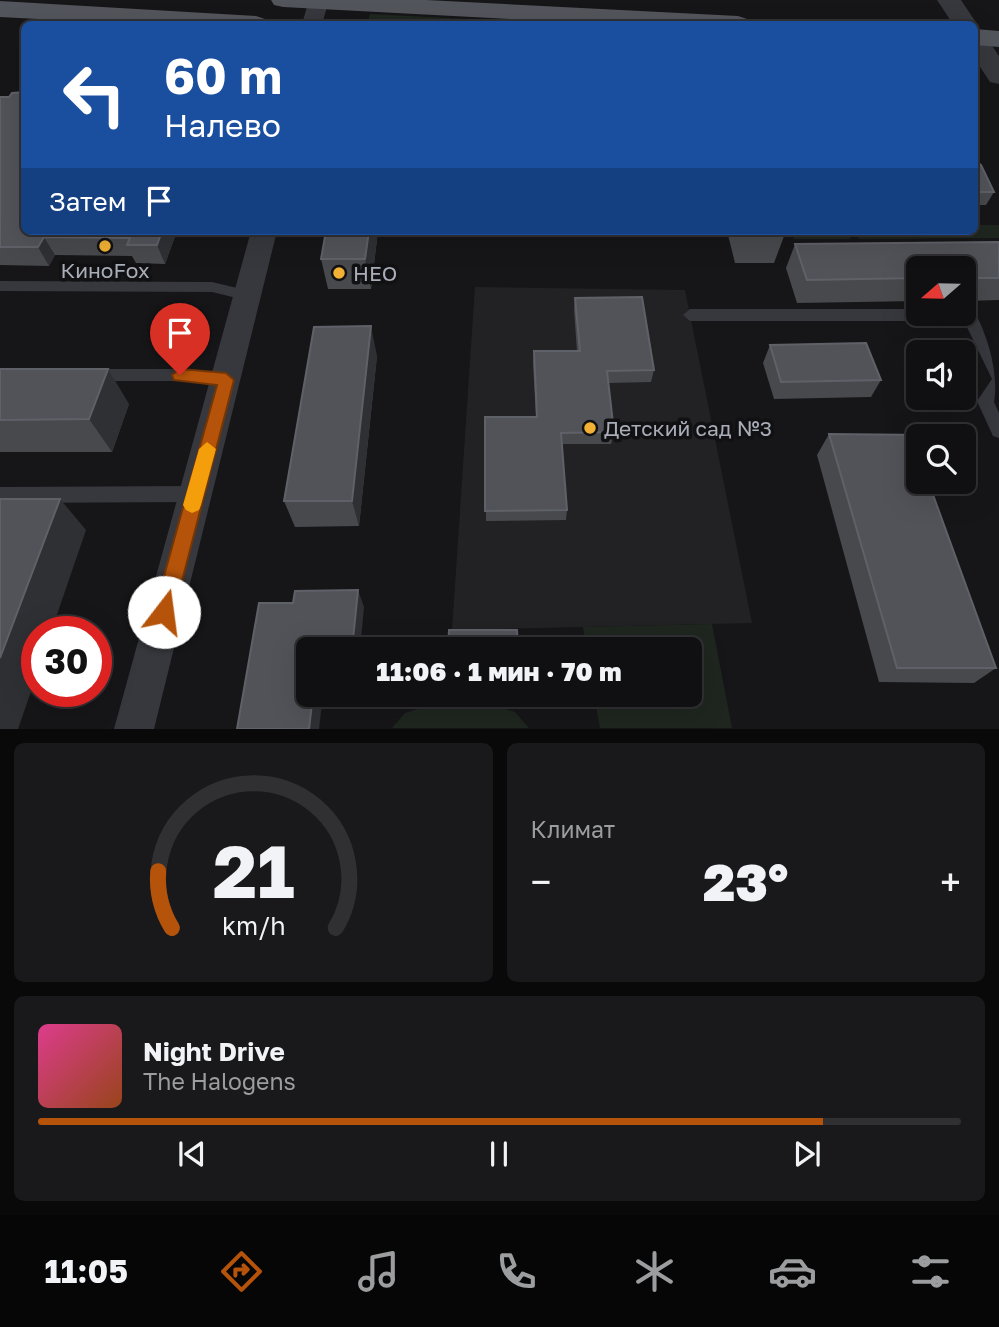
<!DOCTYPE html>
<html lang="ru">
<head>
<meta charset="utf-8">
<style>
  :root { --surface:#101012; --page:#19191b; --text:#f1f3f6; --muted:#9c9d9f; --line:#303032; --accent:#b45309 }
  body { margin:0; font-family:"Golos Text",sans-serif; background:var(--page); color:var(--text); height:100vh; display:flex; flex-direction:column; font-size:26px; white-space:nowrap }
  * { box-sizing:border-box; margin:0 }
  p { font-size:23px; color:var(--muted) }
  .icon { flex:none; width:38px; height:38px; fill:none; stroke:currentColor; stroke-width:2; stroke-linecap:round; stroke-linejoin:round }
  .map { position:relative; height:729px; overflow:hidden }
  .details { display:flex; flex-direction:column; gap:14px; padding:14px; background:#09090a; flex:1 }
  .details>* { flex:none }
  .hud { position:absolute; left:21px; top:21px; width:957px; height:214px; border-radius:10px; box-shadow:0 7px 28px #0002,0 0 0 2px var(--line); background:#1a4fa0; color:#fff; overflow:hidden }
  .needle { width:46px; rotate:250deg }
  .controls { position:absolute; left:906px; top:256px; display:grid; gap:14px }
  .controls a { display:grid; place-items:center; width:70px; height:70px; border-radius:10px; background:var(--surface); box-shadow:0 7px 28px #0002,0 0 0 2px var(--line); font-size:35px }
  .speed { position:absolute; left:21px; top:616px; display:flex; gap:14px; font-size:35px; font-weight:700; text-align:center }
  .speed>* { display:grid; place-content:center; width:91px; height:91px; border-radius:50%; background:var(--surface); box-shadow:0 7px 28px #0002,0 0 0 2px var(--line); line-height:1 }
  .speed .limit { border:10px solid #d22; background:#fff; color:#111 }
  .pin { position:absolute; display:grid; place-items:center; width:60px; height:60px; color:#fff; margin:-72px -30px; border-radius:50% 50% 50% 0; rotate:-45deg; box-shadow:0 0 7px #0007 }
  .pin .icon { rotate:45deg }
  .me { position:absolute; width:77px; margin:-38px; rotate:15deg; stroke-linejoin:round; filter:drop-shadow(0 0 5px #0008) }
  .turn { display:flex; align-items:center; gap:24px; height:147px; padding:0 28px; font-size:32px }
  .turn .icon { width:91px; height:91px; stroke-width:2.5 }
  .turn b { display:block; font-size:49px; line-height:60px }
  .then { display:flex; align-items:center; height:66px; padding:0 28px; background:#0003; gap:14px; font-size:26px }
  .big { font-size:52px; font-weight:800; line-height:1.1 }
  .details .card { flex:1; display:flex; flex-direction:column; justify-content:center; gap:10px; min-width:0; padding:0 24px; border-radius:10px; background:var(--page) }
  .details .dial { align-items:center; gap:0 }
  .dial svg { height:182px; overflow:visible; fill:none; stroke:var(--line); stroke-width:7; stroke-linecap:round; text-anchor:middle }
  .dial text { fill:var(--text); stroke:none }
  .song { display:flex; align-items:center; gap:21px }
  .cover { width:84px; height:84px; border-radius:10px; background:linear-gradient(135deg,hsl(330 70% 55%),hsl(20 70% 35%)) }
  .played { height:7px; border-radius:4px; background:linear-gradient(90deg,var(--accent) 85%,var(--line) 85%) }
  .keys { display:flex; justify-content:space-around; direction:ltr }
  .heat { display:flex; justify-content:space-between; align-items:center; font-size:38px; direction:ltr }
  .details .tiles { flex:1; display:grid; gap:14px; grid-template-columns:1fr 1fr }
  .card:last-child { grid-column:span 2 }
  .trip { position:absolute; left:296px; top:637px; width:406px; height:70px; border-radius:10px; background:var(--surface); box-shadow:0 7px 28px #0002,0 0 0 2px var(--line); font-weight:800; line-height:70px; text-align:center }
  .tabs { display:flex; height:112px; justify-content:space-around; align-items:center; background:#060607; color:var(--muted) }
  .tabs .icon { width:49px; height:49px }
  .tabs .active { color:var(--accent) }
  .tabs b { font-size:32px; color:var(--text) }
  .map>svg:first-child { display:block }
</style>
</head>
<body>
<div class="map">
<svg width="999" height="729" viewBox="0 0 999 729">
  <rect width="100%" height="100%" fill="#161618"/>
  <path fill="#222225" d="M475 287 685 290 752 623 452 630Z"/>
  <g fill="#1e261f">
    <path d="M370 14 563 24 368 21Z"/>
    <path d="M975 225H999V238L859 239 856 231H975Z"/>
    <path d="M791 231H847L851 239H794Z"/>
    <path d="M712 624 732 728H600L594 695H690V649H587L583 627Z"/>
    <path d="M497 706 515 712 529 728H392L405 713 421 708Z"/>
  </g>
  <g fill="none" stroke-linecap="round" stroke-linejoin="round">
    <g fill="#37383d" fill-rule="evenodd">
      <path d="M0 281 212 282 254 292 256 296 249 301 212 292 0 291Z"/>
      <path d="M690 309H919V313H964V309L974 311C988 336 999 374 994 402L999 413V438L993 436 977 401 992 379 964 321H690L683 315Z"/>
      <path d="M92 369H180L226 374 232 375 234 380 232 385 226 386 180 381H92L86 379 84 375 86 371Z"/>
      <path d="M195 486 201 488 204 494 201 500 195 502 0 503V487Z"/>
    </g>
    <g fill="#37383d" fill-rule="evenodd">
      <path d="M309 0H329L322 24H302Z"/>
      <path d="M251 231H277L154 729H114Z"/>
    </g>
    <g fill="#37383d" fill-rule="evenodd">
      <path d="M937 0H961L977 24 975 28V24H953Z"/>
      <path d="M975 31 984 34 999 56V84L990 82 975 59Z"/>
    </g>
    <g fill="#53555c" fill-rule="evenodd">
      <path d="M271 0H426L738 16 747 19 751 24H602L283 7 274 5Z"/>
      <path d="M0 1 256 16 265 19 269 24H134L0 17Z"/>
      <path d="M975 29 999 31V47L975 45Z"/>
    </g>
  </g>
  <g fill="#47494d">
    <path d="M0 97H9L177 231 165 264 136 263 132 256 55 255 49 266 0 265Z"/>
    <path d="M975 161 994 192 986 205H975Z"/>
    <path d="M378 231 371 289H328L321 259Z"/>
    <path d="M727 231H786L774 263H735Z"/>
    <path d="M999 242V300L964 301V268H919V301L797 303 786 268 795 244Z"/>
    <path d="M575 298 654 370 651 382 608 383 614 432 611 444H562L567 510 566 520 486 521 485 417H536L533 363 534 351H577L574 310Z"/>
    <path d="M770 345 881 380 871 397 774 399 763 363Z"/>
    <path d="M377 356 359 526 295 527 284 501Z"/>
    <path d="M0 369 129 404 112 452H0Z"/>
    <path d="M829 434 919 481H930L928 483 996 668 974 683 879 682 817 455Z"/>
  </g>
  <g fill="#2f3033">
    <path d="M162 231H177L165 264 157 245Z"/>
    <path d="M369 231H378L371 289 365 259Z"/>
    <path d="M44 237 55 255 49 266 38 247Z"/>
    <path d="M371 326 377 356 359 526 352 501Z"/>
    <path d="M108 369 129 404 112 452 89 419Z"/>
    <path d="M60 499 86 530 51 632H37V674L18 729H0V658Z"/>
    <path d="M358 590 364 607 360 649H352Z"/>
    <path d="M313 695H323L319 729H309Z"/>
  </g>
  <g fill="#525359" stroke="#5f6168" stroke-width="2">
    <path d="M24 92V231H162L157 245H127L130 238 44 237 38 247H0V97H9L12 93Z"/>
    <path d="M975 161 981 165 994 192H975Z"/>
    <path d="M326 231H369L365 259H321Z"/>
    <path d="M999 242V278H964V268H919V278L807 280 795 244Z"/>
    <path d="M642 297 654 370 607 371 614 432 561 433 567 510 485 511V417H537L534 351H580L575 298Z"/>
    <path d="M371 326 352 501H284L314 327Z"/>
    <path d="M866 343 881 380 781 382 770 345Z"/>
    <path d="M0 369H108L89 419 0 420Z"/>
    <path d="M829 434 924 435 925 436H919V481H928L996 668H897Z"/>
    <path d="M0 499H60L0 658Z"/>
    <path d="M358 590 352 649H308V695H313L309 729H237L259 603H293L295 591Z"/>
    <path d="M449 630H517L518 649H448Z"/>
  </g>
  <path fill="#b45309" stroke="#753606" stroke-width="2" d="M180 369 226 373 234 380 174 612 171 619 164 621 157 619 154 612 217 385 174 380 172 375Z"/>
  <path fill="#f59e0b" d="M207 442 216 449 201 505 199 510 192 513 186 510 183 505 199 449Z"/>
  <g fill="#f2b134" stroke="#111113" stroke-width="2.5">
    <circle cx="105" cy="246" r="7"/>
    <circle cx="339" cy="273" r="7"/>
    <circle cx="590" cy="428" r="7"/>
  </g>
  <g text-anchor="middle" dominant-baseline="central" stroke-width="7" stroke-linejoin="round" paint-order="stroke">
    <g font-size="21" fill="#a8adb8" stroke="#111113" text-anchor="start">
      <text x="105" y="270" text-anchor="middle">КиноFox</text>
      <text x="353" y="273">НЕО</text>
      <text x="604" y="428">Детский сад №3</text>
    </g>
  </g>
</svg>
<div class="controls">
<a><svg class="needle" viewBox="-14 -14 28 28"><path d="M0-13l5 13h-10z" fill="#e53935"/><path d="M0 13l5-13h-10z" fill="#9c9d9f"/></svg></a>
<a><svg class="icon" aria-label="sound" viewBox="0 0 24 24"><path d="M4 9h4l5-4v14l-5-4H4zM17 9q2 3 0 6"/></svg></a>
<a><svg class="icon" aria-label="search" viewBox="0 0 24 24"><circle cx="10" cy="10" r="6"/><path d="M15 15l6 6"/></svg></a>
</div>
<div class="speed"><div class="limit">30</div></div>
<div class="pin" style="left:180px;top:375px;background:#d93025"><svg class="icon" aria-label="arrive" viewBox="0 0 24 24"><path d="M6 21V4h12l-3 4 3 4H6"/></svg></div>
<svg class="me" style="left:164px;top:612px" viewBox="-20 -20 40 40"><circle r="19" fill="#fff"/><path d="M0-13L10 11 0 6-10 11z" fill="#b45309"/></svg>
<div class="trip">11:06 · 1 мин · 70 m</div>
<div class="hud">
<div class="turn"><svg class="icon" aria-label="left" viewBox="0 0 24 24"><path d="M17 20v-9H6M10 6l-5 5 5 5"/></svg><div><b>60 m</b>Налево</div></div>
<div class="then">Затем<svg class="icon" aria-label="arrive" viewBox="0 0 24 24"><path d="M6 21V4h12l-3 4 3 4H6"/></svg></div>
</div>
</div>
<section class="details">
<div class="tiles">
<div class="card dial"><svg viewBox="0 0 100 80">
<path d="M14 69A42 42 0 1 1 86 69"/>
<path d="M14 69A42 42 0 0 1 8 44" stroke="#b45309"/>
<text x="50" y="56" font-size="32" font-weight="700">21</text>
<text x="50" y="72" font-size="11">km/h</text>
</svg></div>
<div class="card"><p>Климат</p>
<div class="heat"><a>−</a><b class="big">23°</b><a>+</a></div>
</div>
<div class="card">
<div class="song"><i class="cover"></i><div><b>Night Drive</b><p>The Halogens</p></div></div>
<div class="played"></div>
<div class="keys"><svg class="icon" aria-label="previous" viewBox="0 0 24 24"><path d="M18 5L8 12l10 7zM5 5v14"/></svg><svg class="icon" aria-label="pause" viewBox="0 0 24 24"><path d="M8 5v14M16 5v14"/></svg><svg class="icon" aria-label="next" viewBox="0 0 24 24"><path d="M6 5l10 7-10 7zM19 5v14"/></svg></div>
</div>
</div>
</section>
<nav class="tabs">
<b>11:05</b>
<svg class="icon active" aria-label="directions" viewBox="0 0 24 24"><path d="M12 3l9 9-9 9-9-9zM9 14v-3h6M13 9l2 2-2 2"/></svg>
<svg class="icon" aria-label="music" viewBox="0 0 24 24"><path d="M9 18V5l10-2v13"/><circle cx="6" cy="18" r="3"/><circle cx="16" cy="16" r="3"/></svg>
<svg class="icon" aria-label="phone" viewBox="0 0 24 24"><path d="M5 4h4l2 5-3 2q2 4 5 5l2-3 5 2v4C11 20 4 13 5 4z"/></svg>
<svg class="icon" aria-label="climate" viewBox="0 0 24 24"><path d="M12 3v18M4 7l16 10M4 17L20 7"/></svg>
<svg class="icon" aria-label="car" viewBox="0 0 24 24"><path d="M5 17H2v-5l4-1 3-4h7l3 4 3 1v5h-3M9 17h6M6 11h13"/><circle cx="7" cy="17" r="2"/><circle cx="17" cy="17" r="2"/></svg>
<svg class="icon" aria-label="filters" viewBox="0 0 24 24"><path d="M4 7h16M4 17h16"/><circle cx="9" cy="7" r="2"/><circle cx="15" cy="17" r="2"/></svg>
</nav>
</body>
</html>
